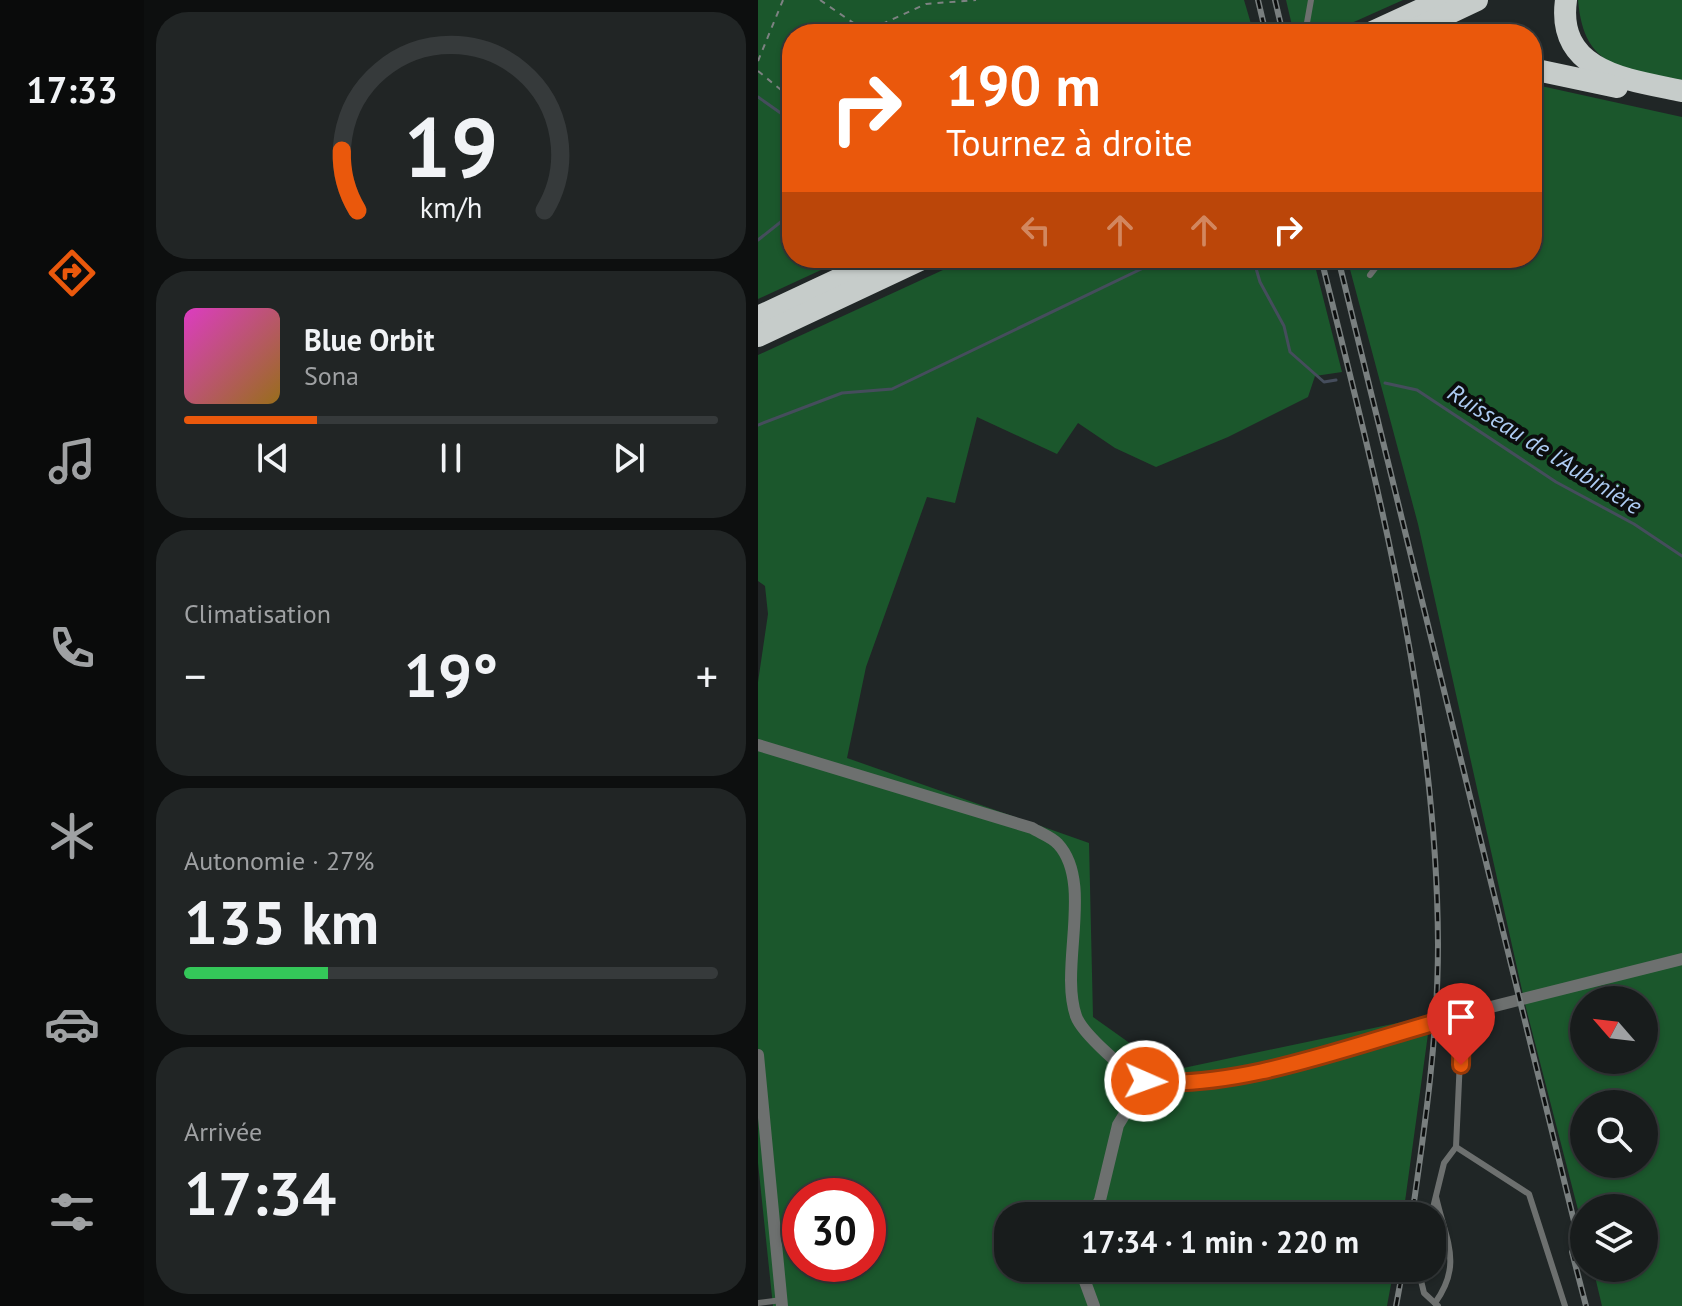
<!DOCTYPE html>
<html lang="fr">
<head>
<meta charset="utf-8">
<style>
  :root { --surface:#181c1c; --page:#212525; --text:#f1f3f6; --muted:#9fa1a3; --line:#363a3b; --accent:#ea580c }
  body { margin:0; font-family:"PT Sans",sans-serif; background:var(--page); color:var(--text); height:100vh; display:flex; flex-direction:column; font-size:30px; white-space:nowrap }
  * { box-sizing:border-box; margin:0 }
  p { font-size:26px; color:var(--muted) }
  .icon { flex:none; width:44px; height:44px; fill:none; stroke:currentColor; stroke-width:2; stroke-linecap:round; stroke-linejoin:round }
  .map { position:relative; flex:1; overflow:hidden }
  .details { display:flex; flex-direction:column; gap:12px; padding:12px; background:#0d0f0f; width:614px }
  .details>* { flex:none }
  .top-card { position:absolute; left:24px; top:24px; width:760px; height:244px; border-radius:32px; box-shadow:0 2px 6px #0004,0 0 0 2px var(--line); background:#ea580c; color:#fff; overflow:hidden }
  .needle { width:52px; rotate:298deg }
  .fabs { position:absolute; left:812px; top:986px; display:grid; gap:16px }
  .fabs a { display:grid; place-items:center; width:88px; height:88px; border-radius:50%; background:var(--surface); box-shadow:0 2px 6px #0004,0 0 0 2px var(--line); font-size:40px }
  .speed { position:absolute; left:24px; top:1178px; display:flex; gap:16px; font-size:40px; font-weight:700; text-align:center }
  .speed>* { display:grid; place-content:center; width:104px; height:104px; border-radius:50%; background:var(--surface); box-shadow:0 2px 6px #0004,0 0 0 2px var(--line); line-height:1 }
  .speed .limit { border:12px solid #d22; background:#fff; color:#111 }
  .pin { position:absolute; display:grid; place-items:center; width:68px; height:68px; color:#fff; margin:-82px -34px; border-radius:50% 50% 50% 0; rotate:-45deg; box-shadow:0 0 8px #0007 }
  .pin .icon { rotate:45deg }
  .me { position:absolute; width:88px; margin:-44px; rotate:92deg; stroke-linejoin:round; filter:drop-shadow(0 0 6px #0008) }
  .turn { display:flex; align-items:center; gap:28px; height:168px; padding:0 32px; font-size:36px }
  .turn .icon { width:104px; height:104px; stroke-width:2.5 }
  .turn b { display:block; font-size:56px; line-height:68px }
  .lanes { display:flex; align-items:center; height:76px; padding:0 32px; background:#0003; justify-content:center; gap:40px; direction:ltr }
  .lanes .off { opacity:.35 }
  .big { font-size:60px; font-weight:800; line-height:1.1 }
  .details .tile { flex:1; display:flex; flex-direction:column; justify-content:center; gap:12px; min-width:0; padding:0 28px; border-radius:32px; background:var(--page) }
  .details .dial { align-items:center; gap:0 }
  .dial svg { height:208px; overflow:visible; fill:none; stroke:var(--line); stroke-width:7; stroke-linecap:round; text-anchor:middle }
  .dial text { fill:var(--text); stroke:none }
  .song { display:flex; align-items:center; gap:24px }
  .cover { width:96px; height:96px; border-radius:12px; background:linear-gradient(135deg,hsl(310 70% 55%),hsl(40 70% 35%)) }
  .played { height:8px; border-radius:4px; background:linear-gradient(90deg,var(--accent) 25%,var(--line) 25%) }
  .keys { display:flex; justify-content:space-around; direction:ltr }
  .heat { display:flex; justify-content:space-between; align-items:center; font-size:44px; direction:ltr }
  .charge { height:12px; border-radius:6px; background:linear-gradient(90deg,#34c759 27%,var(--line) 0) }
  .trip { position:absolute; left:236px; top:1202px; width:452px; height:80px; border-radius:32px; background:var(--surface); box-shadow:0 2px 6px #0004,0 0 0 2px var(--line); font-weight:800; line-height:80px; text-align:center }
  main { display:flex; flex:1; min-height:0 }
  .menu { display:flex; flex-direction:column; width:144px; justify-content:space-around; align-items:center; background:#0a0b0b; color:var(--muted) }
  .menu .icon { width:56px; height:56px }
  .menu .current { color:var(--accent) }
  .menu b { font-size:36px; color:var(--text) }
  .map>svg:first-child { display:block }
</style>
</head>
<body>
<main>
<nav class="menu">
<b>17:33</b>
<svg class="icon current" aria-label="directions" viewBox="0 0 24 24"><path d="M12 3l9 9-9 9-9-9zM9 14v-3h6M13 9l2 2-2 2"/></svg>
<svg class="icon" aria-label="music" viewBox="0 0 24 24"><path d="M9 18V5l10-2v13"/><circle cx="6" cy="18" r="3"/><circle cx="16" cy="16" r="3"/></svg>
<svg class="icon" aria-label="phone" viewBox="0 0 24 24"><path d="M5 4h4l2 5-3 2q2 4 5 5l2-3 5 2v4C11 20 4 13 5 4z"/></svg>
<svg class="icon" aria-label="climate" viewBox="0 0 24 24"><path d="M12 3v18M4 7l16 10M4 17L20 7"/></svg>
<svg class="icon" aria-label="car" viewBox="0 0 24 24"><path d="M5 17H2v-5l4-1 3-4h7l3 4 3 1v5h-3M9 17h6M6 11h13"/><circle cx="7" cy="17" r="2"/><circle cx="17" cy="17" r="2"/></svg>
<svg class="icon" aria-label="filters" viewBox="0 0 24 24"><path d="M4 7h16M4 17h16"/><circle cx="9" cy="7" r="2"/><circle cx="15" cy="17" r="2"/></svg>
</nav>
<section class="details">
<div class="tile dial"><svg viewBox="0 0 100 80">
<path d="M14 69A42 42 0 1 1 86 69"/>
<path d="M14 69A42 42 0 0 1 8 46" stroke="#ea580c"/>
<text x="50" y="56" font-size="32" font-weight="700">19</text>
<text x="50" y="72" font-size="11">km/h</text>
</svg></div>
<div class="tile">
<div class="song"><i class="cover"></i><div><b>Blue Orbit</b><p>Sona</p></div></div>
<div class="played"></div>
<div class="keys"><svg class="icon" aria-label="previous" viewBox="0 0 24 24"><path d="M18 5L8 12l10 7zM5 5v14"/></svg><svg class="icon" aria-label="pause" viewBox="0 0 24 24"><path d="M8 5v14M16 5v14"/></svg><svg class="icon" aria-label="next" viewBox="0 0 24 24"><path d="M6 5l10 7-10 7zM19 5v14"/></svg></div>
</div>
<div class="tile"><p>Climatisation</p>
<div class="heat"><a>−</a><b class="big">19°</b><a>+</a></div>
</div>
<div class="tile"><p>Autonomie · 27%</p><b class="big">135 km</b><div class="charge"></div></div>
<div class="tile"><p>Arrivée</p><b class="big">17:34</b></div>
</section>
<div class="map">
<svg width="924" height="1306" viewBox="0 0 924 1306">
  <rect width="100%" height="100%" fill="#202626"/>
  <g fill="#1b572c" fill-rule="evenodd">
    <path d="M0 0H486L496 34H34V258H89L0 299Z"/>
    <path d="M528 0H645L569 34H536Z"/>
    <path d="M820 0H924V80C866 68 826 71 820 0Z"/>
    <path d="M774 84 924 117V1306H844L835 1268H886V1208H826V1233L768 1008 660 524 589 258H774ZM826 1000H886V1060H826ZM826 1104H886V1164H826Z"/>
    <path d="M211 258H555L584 372 557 376 550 397 470 437 398 467 357 448 320 423 299 454 219 417 197 503 169 497 108 667 89 758 331 843 335 1017 411 1071 668 1017 670 1034 645 1216H250V1268H636L629 1306H15L0 1163V682L10 614 7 586 0 581V355ZM42 1196H110V1264H42Z"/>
  </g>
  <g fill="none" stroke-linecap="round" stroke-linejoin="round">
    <g stroke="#454d5c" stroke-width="3">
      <path d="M0 97 34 121"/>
      <path d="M0 240 34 213"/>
      <path d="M495 258 502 282 526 326 532 352 566 382 578 380"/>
      <path d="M627 383 659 390 798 482 876 524 924 556"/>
      <path d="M0 425 84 393 134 389 406 258"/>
    </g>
    <g stroke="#7d8282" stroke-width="2" stroke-dasharray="6 6" stroke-linecap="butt">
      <path d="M62 0 107 31"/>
      <path d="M102 34 168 4 218 0"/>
      <path d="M0 61 25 0"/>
      <path d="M0 71 34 99"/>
    </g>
    <g stroke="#6d706f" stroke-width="6">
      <path d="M547 34 553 0"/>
      <path d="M612 275 625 258"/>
      <path d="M698 1147 771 1194 807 1306"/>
      <path d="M673 1216 686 1163 698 1147 704 1015"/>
      <path d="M660 1268 666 1293 680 1306"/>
      <path d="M0 1303 24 1300"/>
      <path d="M677 1303C705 1264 688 1241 678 1197"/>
    </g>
    <g stroke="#6d706f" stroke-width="12">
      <path d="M0 745 274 828C282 833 294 837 300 844 336 883 301 967 318 1016 324 1033 371 1076 388 1081 441 1098 628 1034 689 1018 767 998 846 979 924 959"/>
      <path d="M0 1055 24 1306"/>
      <path d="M334 1216 342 1200 360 1125 387 1081"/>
      <path d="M322 1268 336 1306"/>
    </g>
    <g stroke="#c6ccca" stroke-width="22">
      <path d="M808 0C798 73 872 80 924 91"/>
      <path d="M610 34 684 0"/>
      <path d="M647 34 719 0"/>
      <path d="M774 69 859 87"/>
      <path d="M0 317 126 258"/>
      <path d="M0 336 166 258"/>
    </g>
    <g stroke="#797f7f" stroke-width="6">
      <g id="rail">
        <path d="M500 0 508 34"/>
        <path d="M517 0 525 34"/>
        <path d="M563 258C619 484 679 709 680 944 680 1036 667 1126 654 1216"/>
        <path d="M580 258 826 1262"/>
        <path d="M814 1252 828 1306"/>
        <path d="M638 1306 645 1268"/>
      </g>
    </g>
    <use href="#rail" stroke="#0c0e0e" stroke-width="3" stroke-dasharray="9" stroke-linecap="butt"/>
  </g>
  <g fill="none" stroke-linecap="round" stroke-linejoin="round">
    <g stroke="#983908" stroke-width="20">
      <path id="route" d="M387 1081C481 1092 610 1039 704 1015L703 1065"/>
    </g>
    <use href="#route" stroke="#ea580c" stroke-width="14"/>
  </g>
  <g text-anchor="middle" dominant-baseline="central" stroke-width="8" stroke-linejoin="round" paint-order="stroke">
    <g font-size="24" font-style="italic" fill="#aeccf3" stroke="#0c0e0e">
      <text transform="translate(787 449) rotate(32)">Ruisseau de l'Aubinière</text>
    </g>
  </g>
</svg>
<div class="fabs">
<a><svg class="needle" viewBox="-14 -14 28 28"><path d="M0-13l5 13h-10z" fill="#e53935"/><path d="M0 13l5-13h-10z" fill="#9fa1a3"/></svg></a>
<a><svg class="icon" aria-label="search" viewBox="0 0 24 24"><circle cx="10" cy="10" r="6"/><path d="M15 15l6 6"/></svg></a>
<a><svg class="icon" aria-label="layers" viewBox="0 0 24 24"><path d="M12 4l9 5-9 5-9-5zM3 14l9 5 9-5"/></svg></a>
</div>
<div class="speed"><div class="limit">30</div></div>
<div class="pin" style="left:703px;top:1065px;background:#d93025"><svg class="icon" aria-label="arrive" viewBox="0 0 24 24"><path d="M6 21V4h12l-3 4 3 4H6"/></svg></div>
<svg class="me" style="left:387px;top:1081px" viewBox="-20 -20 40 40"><circle r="17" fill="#ea580c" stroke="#fff" stroke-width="3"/><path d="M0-11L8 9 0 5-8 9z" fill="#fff"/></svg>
<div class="trip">17:34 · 1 min · 220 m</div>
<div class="top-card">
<div class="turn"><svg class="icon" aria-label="right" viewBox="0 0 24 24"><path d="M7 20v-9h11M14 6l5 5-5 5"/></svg><div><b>190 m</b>Tournez à droite</div></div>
<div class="lanes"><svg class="icon off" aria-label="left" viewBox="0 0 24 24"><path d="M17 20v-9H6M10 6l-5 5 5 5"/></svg><svg class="icon off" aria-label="ahead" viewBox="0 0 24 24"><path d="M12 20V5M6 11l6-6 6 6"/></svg><svg class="icon off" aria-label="ahead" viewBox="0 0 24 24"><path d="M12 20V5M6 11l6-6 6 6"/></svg><svg class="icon" aria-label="right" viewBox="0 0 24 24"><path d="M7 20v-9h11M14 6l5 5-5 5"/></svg></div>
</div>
</div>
</main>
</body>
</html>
